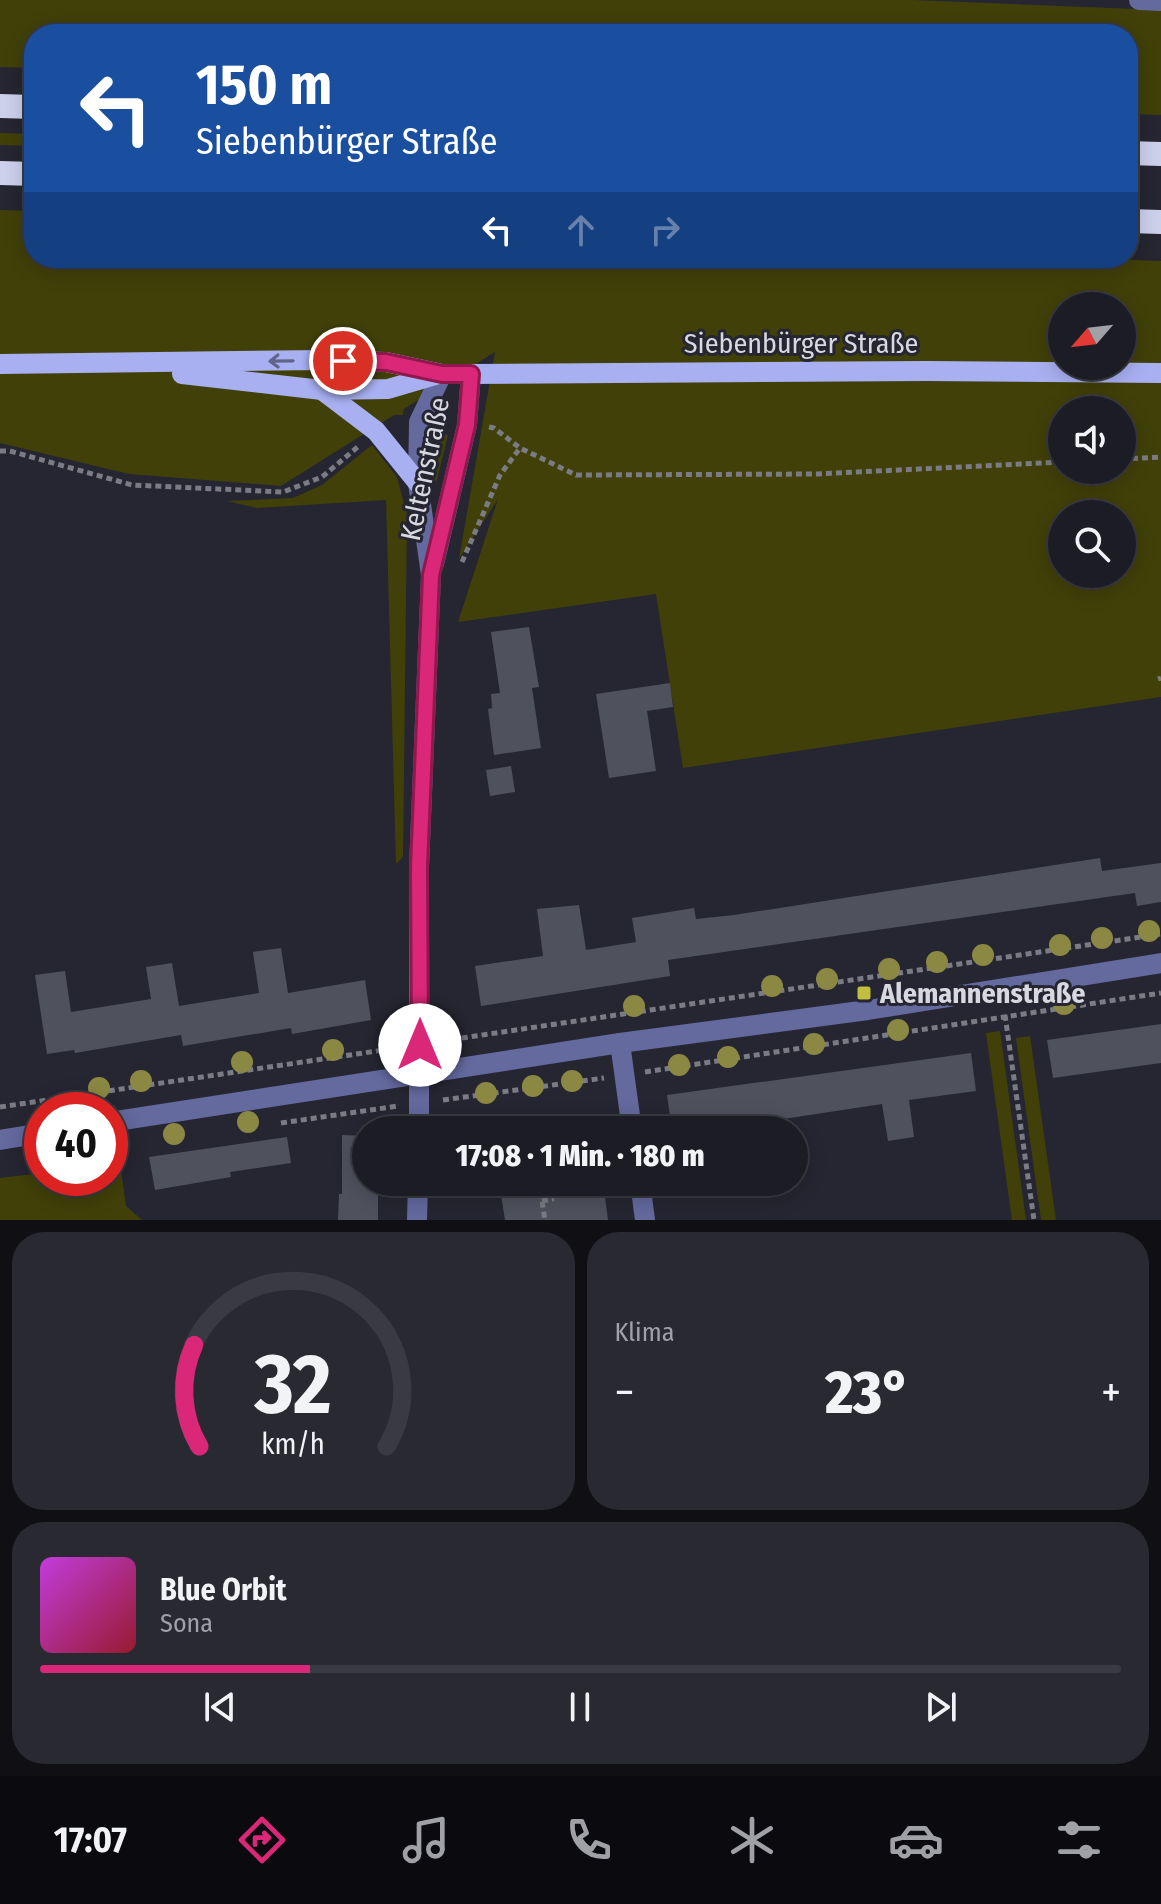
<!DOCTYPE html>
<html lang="de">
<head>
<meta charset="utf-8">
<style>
  :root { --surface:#1c1c25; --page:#292932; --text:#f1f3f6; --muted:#a0a1a7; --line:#3a3a42; --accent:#db2777 }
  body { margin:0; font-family:"Fira Sans Condensed",sans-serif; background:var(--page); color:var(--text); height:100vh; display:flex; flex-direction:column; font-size:30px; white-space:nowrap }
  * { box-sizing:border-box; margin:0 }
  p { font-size:26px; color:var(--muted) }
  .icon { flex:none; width:44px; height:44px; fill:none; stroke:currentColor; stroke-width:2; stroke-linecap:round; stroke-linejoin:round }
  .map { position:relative; height:1220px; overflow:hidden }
  .drawer { display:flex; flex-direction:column; gap:12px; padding:12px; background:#0f0f14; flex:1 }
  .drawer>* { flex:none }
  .banner { position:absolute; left:24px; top:24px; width:1114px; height:244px; border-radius:32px; box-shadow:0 4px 20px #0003,0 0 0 2px var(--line); background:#1a4fa0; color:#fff; overflow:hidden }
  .needle { width:52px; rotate:242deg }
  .buttons { position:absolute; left:1048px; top:292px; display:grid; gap:16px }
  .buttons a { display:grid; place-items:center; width:88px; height:88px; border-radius:50%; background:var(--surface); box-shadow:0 4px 20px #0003,0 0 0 2px var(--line); font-size:40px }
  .speed { position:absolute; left:24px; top:1092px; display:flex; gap:16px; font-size:40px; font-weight:700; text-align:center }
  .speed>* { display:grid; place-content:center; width:104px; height:104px; border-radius:50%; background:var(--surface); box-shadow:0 4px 20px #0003,0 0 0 2px var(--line); line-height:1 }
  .speed .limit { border:12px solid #d22; background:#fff; color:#111 }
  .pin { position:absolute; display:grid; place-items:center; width:68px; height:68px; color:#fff; margin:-34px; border:4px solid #fff; border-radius:50%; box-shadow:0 2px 8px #0007 }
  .me { position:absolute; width:88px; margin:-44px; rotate:0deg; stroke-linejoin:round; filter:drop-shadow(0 0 6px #0008) }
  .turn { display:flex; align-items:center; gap:28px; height:168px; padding:0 40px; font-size:36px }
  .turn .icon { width:104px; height:104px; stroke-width:2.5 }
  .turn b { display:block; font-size:56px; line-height:68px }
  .lanes { display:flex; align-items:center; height:76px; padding:0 40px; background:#0003; justify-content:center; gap:40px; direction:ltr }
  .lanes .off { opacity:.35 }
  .big { font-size:60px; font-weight:800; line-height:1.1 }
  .drawer .card { flex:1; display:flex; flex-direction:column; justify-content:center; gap:12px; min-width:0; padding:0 28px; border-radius:32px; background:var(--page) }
  .drawer .dial { align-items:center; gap:0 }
  .dial svg { height:208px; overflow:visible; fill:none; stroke:var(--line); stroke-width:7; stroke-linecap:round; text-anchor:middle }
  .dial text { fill:var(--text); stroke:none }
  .song { display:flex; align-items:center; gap:24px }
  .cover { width:96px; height:96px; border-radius:12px; background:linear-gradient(135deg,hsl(290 70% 55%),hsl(350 70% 35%)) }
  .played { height:8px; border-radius:4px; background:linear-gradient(90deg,var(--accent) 25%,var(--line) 25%) }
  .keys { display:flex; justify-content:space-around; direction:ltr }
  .heat { display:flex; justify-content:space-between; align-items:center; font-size:44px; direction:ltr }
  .drawer .tiles { flex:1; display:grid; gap:12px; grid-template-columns:1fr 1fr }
  .card:last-child { grid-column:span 2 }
  .trip { position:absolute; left:352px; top:1116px; width:456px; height:80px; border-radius:40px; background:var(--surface); box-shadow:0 4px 20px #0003,0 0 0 2px var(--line); font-weight:800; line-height:80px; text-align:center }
  .dock { display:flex; height:128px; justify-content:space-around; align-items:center; background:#0b0b0f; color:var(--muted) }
  .dock .icon { width:56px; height:56px }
  .dock .active { color:var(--accent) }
  .dock b { font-size:36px; color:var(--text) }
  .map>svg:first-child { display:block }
</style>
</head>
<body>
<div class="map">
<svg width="1161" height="1220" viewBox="0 0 1161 1220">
  <rect width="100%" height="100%" fill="#252631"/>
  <g fill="#414009" fill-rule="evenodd">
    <path d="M0 0H913L1161 10V115L1128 114V34H34V68L0 67Z"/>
    <path d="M0 133 34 134V146L0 145Z"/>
    <path d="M0 210 34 211V258H1076L1161 261V697L683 768 656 594 458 622 498 499 459 559 495 352 404 409 403 415H394L281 486 129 474 0 443ZM1062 306H1122V366H1062ZM1062 410H1122V470H1062ZM1062 514H1122V574H1062Z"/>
    <path d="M430 433 448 435 437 480 432 484Z"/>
    <path d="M372 445 397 477 407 515 403 857 396 864 386 500 257 508 227 501 293 498 322 485Z"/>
    <path d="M1000 1031 1026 1220H1012L986 1033Z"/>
    <path d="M1030 1036 1056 1220H1041L1016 1038Z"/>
    <path d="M120 1163 126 1206 142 1220H0V1178L42 1173V1178H110V1164Z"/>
  </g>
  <g fill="#4f515d">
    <path d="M529 627 539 687 532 688 541 748 494 755 488 709 492 708 491 694 500 693 491 632Z"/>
    <path d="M670 683 673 707 647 711 656 771 609 778 596 694Z"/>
    <path d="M511 766 515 792 490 796 486 770Z"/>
    <path d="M1100 858 1102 871 1161 863V902L1137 906 1135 893 668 960 670 976 481 1006 475 966 543 956 537 909 579 905 586 950 636 942 632 918 694 908 696 919 734 915Z"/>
    <path d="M281 948 288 993 365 980 371 1020 292 1034 291 1028 183 1046 181 1035 75 1053 74 1050 47 1054 35 975 65 971 71 1012 151 999 146 967 172 963 179 1006 259 993 253 952Z"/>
    <path d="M1161 1024V1063L1053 1078 1047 1040Z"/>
    <path d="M971 1053 976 1091 909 1100 914 1137 888 1141 882 1104 710 1130H672L667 1095Z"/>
    <path d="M342 1135 366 1136V1182H378V1220H338L339 1194H342Z"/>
    <path d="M287 1137 291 1163 230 1172 231 1177 155 1190 149 1157Z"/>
    <path d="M499 1182H603L608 1220H505Z"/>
  </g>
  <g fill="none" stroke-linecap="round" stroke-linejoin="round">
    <g stroke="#7a7b84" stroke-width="5" stroke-dasharray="6 4" stroke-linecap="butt">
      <path d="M489 427 494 428 520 448 576 475 817 474 1062 462"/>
      <path d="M0 451H10L132 485 283 492 322 477 360 445"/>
      <path d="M1122 459 1161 457"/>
      <path d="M462 562 500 475 520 448"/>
      <path d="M1158 679 1161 678"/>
      <path d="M1005 1015 1034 1220"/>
      <path d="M442 1041 1161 934"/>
      <path d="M645 1072 1161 993"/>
      <path d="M443 1100 604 1078"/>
      <path d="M0 1107 397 1048"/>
      <path d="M281 1123 398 1106"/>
      <path d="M539 1182 545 1220"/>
      <path d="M542 1201 554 1199"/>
    </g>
    <g stroke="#64699e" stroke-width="20">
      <path d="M1139 0 1161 1"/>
      <path d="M434 564 467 425 471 374"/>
      <path d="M620 1043 632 1130"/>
      <path d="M110 1122 620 1043 868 1010 1161 963"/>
      <path d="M419 1130V867L431 575 418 483 419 422 442 374"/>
      <path d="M0 1140 42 1133"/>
      <path d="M640 1182 645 1220"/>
      <path d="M417 1220 418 1182"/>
    </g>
    <g stroke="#a9b0f2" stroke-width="20">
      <path d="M0 364 321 360 386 362 442 374H471L926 371 1161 373"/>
      <path d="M182 374 322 390 388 389 439 374"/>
      <path d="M322 390 376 431 418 483"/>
    </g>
    <g stroke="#cdd0eb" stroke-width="24">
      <path d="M0 106 34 107"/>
      <path d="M1128 153 1161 154"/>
      <path d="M0 173 34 174"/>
      <path d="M1128 221 1161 222"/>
    </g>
  </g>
  <g fill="#8a8842">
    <circle cx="1149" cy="931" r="11"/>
    <circle cx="1102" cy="938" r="11"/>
    <circle cx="1060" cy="945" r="11"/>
    <circle cx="983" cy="955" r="11"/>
    <circle cx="937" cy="962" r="11"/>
    <circle cx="889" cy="969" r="11"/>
    <circle cx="827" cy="979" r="11"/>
    <circle cx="772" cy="986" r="11"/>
    <circle cx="1064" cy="1004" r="11"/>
    <circle cx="634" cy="1006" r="11"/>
    <circle cx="898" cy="1030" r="11"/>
    <circle cx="814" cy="1044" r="11"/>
    <circle cx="333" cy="1050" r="11"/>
    <circle cx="728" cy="1057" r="11"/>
    <circle cx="242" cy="1062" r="11"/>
    <circle cx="679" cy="1065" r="11"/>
    <circle cx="141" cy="1081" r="11"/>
    <circle cx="572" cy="1081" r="11"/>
    <circle cx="533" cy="1086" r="11"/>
    <circle cx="99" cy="1088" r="11"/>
    <circle cx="486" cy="1093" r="11"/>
    <circle cx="248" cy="1122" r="11"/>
    <circle cx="174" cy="1134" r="11"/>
  </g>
  <defs><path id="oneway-shaft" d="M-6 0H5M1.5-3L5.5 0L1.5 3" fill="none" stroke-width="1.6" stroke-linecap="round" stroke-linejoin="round" transform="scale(2)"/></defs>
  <use stroke="#606488" href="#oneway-shaft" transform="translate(281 361) rotate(179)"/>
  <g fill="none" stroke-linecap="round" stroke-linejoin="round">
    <g stroke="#8e194d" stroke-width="20">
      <path id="route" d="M343 361 386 362 442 374H471L467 425 431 575 419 867 420 1045"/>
    </g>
    <use href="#route" stroke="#db2777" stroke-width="14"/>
  </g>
  <rect fill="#c1be40" stroke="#252631" stroke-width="3" x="856" y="985" width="16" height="16" rx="4"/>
  <g text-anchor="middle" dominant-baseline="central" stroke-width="6" stroke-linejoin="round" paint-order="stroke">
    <g font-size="28" fill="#d8d9e0" stroke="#252631">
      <text x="801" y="343">Siebenbürger Straße</text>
      <text transform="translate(425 469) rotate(-78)">Keltenstraße</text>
    </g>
    <g font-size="28" font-weight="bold" fill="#d8d9e0" stroke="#252631" text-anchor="start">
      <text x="880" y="993">Alemannenstraße</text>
    </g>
  </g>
</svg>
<div class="buttons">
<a><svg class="needle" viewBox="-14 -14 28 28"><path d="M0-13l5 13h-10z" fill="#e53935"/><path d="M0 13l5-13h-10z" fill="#a0a1a7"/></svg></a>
<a><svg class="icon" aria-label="sound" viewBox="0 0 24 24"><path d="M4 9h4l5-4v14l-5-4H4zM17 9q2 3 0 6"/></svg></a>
<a><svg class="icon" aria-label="search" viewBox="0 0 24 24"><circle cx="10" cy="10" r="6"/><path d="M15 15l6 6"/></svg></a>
</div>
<div class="speed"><div class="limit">40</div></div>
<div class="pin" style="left:343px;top:361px;background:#d93025"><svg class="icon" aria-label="arrive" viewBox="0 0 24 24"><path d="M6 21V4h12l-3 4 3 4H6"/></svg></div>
<svg class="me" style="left:420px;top:1045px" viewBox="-20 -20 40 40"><circle r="19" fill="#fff"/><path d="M0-13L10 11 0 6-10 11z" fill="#db2777"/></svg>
<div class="trip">17:08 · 1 Min. · 180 m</div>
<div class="banner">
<div class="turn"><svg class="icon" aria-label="left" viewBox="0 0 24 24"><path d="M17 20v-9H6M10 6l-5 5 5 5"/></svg><div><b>150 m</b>Siebenbürger Straße</div></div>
<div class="lanes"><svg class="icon" aria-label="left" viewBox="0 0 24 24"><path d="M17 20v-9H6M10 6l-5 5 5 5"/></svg><svg class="icon off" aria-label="ahead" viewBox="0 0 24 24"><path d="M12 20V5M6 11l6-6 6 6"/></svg><svg class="icon off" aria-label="right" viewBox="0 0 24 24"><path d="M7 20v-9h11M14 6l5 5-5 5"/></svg></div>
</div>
</div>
<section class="drawer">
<div class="tiles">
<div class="card dial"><svg viewBox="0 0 100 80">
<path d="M14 69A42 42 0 1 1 86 69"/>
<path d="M14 69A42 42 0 0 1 12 30" stroke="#db2777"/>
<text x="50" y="56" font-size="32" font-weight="700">32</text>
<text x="50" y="72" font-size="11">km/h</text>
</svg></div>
<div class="card"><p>Klima</p>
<div class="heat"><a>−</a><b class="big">23°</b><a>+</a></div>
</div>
<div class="card">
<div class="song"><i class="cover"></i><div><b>Blue Orbit</b><p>Sona</p></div></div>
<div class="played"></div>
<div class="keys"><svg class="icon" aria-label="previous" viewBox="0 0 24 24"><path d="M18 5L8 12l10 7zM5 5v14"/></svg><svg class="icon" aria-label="pause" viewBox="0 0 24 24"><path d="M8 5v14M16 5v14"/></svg><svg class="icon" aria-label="next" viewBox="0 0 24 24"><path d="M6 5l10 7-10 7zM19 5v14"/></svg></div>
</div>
</div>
</section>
<nav class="dock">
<b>17:07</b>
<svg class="icon active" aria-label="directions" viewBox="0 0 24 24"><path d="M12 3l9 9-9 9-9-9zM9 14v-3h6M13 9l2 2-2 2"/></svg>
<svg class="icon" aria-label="music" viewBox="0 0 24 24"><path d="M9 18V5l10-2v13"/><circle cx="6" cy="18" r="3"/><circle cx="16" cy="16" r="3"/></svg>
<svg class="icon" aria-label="phone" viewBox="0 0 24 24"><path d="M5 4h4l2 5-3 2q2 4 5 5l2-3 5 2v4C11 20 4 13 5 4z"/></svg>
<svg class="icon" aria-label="climate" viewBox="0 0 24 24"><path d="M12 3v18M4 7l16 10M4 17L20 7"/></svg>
<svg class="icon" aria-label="car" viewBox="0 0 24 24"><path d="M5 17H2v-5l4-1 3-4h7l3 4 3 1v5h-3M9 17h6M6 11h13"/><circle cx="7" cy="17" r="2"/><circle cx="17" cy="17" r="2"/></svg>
<svg class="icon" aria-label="filters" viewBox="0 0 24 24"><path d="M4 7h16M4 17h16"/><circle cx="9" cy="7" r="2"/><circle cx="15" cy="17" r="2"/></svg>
</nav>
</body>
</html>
